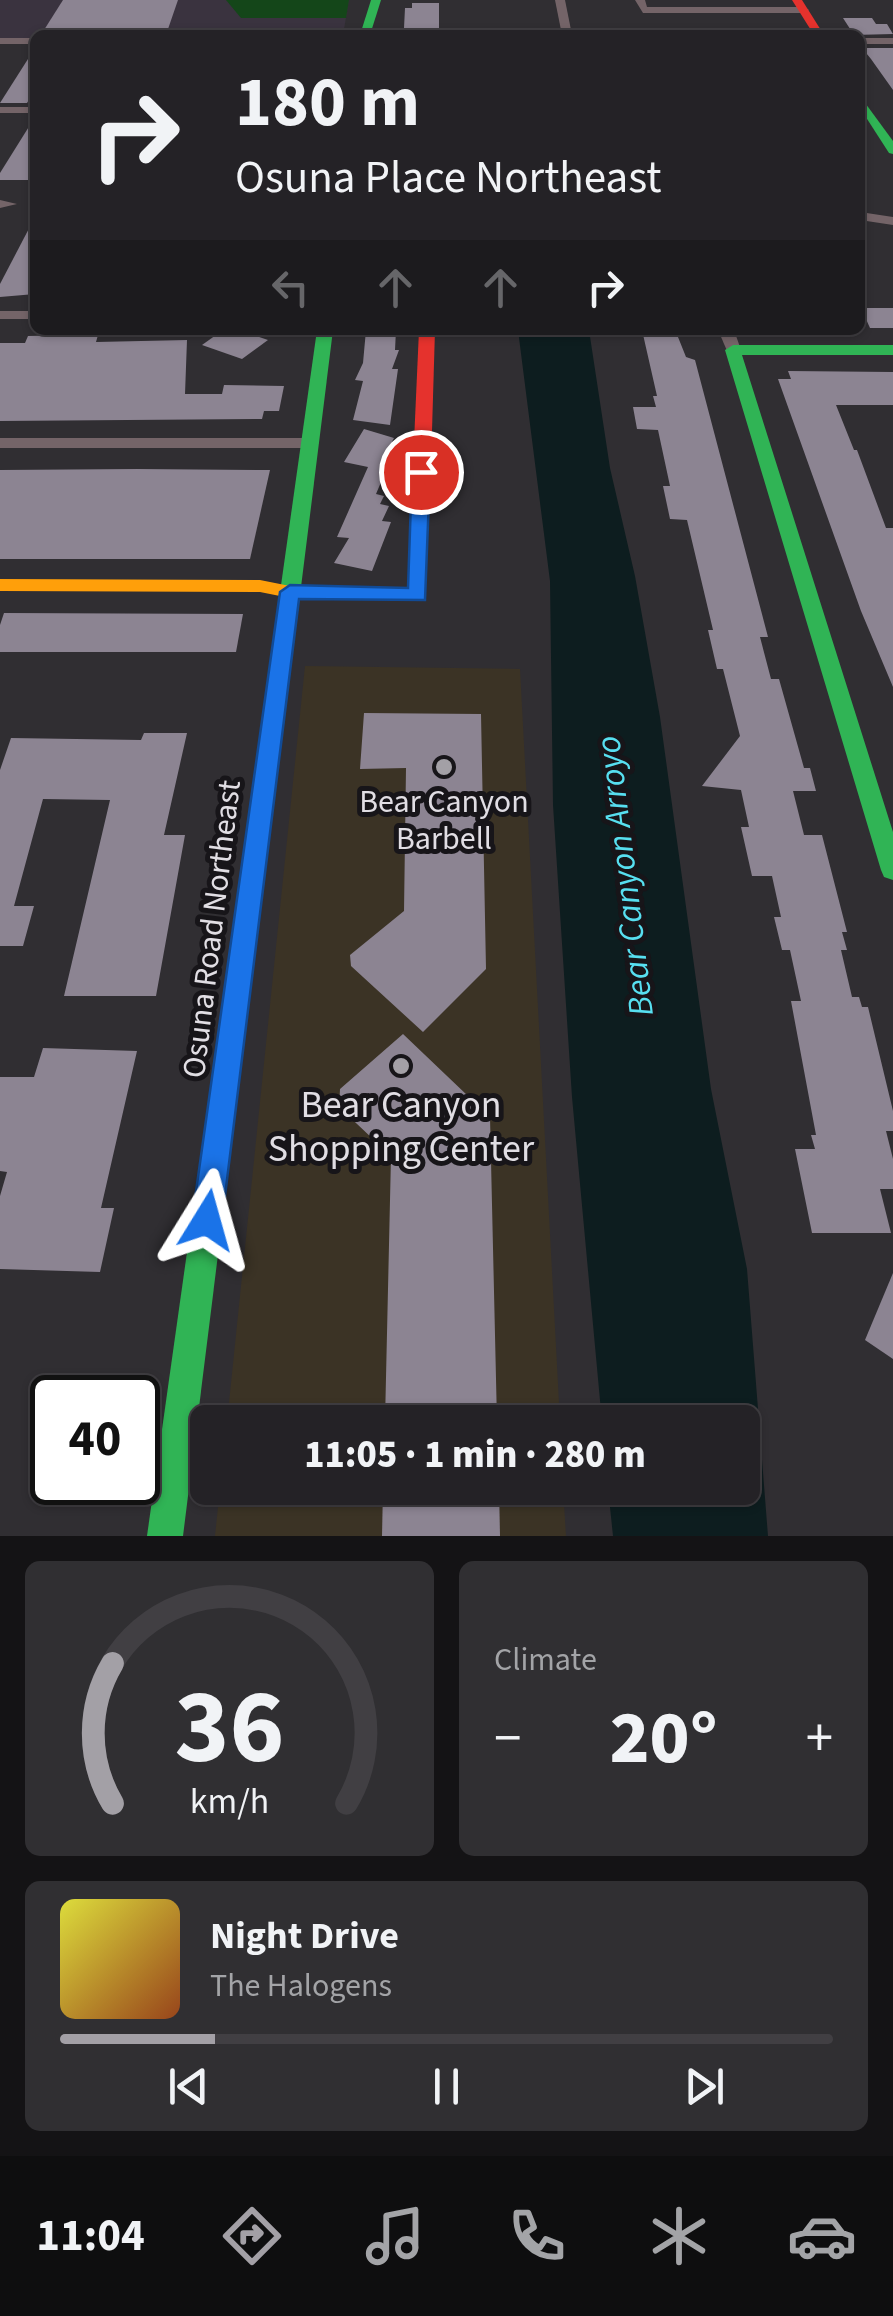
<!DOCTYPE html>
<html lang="en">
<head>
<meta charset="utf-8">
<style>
  :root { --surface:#242226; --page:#302f32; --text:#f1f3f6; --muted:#a3a4a7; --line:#413f43; --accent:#a3a0a6 }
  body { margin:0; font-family:"Source Sans 3",sans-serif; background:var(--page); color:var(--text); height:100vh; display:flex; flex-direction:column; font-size:38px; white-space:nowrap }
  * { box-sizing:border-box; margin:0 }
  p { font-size:32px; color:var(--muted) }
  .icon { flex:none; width:55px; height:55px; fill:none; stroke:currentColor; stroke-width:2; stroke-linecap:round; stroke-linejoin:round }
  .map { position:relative; height:1536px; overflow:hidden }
  .side { display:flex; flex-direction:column; gap:25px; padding:25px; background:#141315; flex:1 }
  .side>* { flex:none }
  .guide { position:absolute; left:30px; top:30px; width:835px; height:305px; border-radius:15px; box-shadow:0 2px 8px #0004,0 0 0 2px var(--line); background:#242226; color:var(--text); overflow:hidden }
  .speed { position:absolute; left:30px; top:1375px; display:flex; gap:20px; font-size:50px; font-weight:700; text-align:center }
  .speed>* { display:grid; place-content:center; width:130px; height:130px; border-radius:50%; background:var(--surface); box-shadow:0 2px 8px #0004,0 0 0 2px var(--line); line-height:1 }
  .speed .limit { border:5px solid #111; border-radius:15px; background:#fff; color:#111 }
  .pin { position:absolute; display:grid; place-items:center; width:85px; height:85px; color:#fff; margin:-42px; border:5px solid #fff; border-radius:50%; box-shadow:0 2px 10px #0007 }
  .me { position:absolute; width:110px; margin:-55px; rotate:8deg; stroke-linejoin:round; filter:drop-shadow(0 0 8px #0008) }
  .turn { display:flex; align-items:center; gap:35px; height:210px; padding:0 40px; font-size:45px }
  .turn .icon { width:130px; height:130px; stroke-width:2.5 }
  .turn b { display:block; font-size:70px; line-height:85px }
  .lanes { display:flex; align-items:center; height:95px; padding:0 40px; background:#0003; justify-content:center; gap:50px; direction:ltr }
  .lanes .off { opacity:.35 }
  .big { font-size:75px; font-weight:800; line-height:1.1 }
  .side .widget { flex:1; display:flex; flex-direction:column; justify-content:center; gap:15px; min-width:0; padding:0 35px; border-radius:15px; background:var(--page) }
  .side .dial { align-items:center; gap:0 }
  .dial svg { height:260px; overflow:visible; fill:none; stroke:var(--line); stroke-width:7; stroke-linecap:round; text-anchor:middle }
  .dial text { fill:var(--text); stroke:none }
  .song { display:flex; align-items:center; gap:30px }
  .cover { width:120px; height:120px; border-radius:15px; background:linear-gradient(135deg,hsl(60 70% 55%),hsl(20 70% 35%)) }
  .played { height:10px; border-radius:5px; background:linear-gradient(90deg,var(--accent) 20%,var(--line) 20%) }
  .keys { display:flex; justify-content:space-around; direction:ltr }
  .heat { display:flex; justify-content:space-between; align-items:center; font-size:55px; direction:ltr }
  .side .tiles { flex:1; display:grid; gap:25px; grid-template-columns:1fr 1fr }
  .widget:last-child { grid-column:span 2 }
  .trip { position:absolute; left:190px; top:1405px; width:570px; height:100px; border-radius:15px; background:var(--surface); box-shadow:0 2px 8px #0004,0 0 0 2px var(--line); font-weight:800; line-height:100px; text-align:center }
  .tabs { display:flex; height:160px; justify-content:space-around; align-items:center; background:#0e0e0f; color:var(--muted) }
  .tabs .icon { width:70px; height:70px }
  .tabs .current { color:var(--accent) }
  .tabs b { font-size:45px; color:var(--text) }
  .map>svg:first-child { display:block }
</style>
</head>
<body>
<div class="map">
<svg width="893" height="1536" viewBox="0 0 893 1536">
  <rect width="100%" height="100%" fill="#302e32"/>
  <g fill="#3b3325">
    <path d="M305 666 520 669 560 1422H227Z"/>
    <path d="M220 1488H563L566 1536H215Z"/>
  </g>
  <path fill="#3a333f" d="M0 0H349L343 35 35 38H0Z"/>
  <path fill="#144619" d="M226 0H349L346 18H241Z"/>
  <path fill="#0d1d1f" d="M518 330H589L610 468 635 576 660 717 711 1089 747 1269 768 1536H613L608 1488H742V1422H602L572 1097 553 805 550 581Z"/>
  <g fill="#8c8492">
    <path d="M63 0H178L168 29 44 30Z"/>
    <path d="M412 3H439V29L423 35 404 28 405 8H412Z"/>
    <path d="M843 18H872L876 24H887L893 34 854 35Z"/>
    <path d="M35 48V90L27 103H0Z"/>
    <path d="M862 48H893V90L871 59Z"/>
    <path d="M35 117V180H0V173Z"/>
    <path d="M35 217V294L0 297V284Z"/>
    <path d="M861 308H893V328H870Z"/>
    <path d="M223 330H239L268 340 242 359 202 345Z"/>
    <path d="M366 330H396L395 350H399L392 369H398L390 425 353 420 363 381 355 380 363 363Z"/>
    <path d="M642 330 676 332 686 357 695 360 768 637H760L771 679H779L804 768H810L816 791H793L804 835H822L847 932H842L847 950H841L852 997H859L862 1007H868L893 1111V1131H886L893 1159V1189H880L891 1233H812L795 1149H815L811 1135H816L791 1001H801L790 950H782L774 917H781L772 876H752L741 827H749L741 790 702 786 740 736 723 669H717L708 630H713L687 520 670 519 663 486H670L658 430 637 429 633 407H656L653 396H657Z"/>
    <path d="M73 335H98L96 342 187 340 185 394H222L224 385 284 386 279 411H264L262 419 0 421V343H25L28 336Z"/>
    <path d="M788 371 893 372V405H836L854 450H857L886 528H893V687L861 611 778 379H791Z"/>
    <path d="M364 429 394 438 387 451 393 454 376 494 384 496 380 504 389 506 382 521 391 522 372 571 334 563 349 538 337 537 368 467 344 462Z"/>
    <path d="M0 470 137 469 270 470 250 559H0Z"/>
    <path d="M4 613 243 614 236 652H0V625Z"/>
    <path d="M364 713 481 714 486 969 423 1032 351 966 350 955 404 911 406 768 360 769Z"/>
    <path d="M144 733H187L164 835H185L156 996H64L110 800 43 799 14 906H34L23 946H0V770L11 738 141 740Z"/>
    <path d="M403 1034 490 1117 497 1422H385L391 1156 339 1107 340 1089Z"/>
    <path d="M43 1048 137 1051 101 1208H114L100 1272 0 1269V1196L7 1172 0 1171V1077H34Z"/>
    <path d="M893 1273V1359L865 1340Z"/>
    <path d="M383 1488H499L500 1536H382Z"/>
  </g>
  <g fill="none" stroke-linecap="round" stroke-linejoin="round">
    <g fill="#746468" fill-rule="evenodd">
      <path d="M555 0H565L572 35H562Z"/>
      <path d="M635 0H645L647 7H804L809 10 804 13H643Z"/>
      <rect x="0" y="38" width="35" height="6"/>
      <rect x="860" y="38" width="33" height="6"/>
      <rect x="0" y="107" width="35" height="6"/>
      <path d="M0 200 17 204 0 208Z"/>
      <path d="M860 212 893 217V225L860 220Z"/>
      <rect x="0" y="311" width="35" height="8"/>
      <path d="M718 330H734L741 350 738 353H728Z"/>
      <path d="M0 438H310L319 443 310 448H0Z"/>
    </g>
    <g fill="#30b455" fill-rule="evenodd">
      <path d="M371 0H381L370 35H360Z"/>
      <path d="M860 96 893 141V154L889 153 860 108Z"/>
      <path d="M317 330H333L183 1536H147Z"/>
      <path d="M893 345V355H742L893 832V880L884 877 881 870 725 350 733 345Z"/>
    </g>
    <path fill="#ff9f0a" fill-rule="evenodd" d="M422 459 431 464 425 600 290 598 260 592 0 591V579L260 580 290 586 408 588 413 464Z"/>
    <g fill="#e5322d" fill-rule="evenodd">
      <path d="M792 0H802L824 35H814Z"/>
      <path d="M419 330H435L431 464 422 469 413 464Z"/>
    </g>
  </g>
  <path fill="#1a73e8" stroke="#114b97" stroke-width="2.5" d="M421 467 430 472 425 600 299 599 222 1220 218 1231 207 1236 196 1231 192 1220 280 592 290 585 408 588 412 472Z"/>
  <g fill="#a3a0a6" stroke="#171519" stroke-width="4">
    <circle cx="444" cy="767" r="10"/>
    <circle cx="401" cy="1066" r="10"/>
  </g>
  <g text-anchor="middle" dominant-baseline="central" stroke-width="10" stroke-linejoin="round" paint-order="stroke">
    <g font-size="32" fill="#e1dee4" stroke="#171519">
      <text x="444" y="802">Bear Canyon<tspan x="444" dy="37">Barbell</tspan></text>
    </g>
    <g font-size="32" fill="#e1dee4" stroke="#171519">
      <text transform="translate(212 929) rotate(-83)">Osuna Road Northeast</text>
    </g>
    <g font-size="35" font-style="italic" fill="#57dff0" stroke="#171519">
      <text transform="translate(625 876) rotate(-97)">Bear Canyon Arroyo</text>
    </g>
    <g font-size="38" fill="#e1dee4" stroke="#171519">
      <text x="401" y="1105">Bear Canyon<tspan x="401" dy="44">Shopping Center</tspan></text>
    </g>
  </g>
</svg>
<div class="speed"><div class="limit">40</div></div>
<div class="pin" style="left:421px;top:472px;background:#d93025"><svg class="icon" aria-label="arrive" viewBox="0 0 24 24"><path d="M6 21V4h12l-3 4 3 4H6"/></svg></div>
<svg class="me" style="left:207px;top:1220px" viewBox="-20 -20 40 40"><path d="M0-17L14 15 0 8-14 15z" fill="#1a73e8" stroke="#fff" stroke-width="4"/></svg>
<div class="trip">11:05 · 1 min · 280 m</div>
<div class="guide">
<div class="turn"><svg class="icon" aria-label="right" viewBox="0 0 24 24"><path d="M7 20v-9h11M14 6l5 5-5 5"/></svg><div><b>180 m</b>Osuna Place Northeast</div></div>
<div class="lanes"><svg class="icon off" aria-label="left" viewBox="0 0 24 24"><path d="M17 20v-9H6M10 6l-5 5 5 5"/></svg><svg class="icon off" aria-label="ahead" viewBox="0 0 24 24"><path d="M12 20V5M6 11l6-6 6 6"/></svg><svg class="icon off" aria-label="ahead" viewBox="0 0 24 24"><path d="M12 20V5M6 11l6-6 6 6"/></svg><svg class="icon" aria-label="right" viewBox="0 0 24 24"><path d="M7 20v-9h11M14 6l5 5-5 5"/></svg></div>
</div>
</div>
<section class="side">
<div class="tiles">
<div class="widget dial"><svg viewBox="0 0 100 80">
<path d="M14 69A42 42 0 1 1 86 69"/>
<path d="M14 69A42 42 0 0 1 14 26" stroke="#a3a0a6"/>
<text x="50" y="56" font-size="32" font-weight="700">36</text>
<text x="50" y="72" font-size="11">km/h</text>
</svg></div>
<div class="widget"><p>Climate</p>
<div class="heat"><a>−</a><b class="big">20°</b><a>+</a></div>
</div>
<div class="widget">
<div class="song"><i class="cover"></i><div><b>Night Drive</b><p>The Halogens</p></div></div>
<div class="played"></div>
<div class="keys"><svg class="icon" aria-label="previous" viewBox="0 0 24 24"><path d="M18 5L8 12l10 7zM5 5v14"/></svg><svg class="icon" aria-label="pause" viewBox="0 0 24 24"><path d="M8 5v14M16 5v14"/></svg><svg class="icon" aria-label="next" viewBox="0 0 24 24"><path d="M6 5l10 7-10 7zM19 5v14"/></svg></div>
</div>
</div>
</section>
<nav class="tabs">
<b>11:04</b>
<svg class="icon current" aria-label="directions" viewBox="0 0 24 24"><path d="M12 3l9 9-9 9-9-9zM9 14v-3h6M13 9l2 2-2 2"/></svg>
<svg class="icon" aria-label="music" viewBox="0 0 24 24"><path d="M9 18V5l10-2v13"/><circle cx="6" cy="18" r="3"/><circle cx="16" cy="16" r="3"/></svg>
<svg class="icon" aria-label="phone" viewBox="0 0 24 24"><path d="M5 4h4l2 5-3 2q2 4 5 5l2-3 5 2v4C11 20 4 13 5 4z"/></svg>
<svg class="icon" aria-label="climate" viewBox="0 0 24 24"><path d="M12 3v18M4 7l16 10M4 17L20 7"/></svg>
<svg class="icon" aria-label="car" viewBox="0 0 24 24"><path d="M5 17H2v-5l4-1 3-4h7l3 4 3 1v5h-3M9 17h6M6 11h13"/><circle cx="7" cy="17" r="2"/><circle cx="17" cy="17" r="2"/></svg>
</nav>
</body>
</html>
